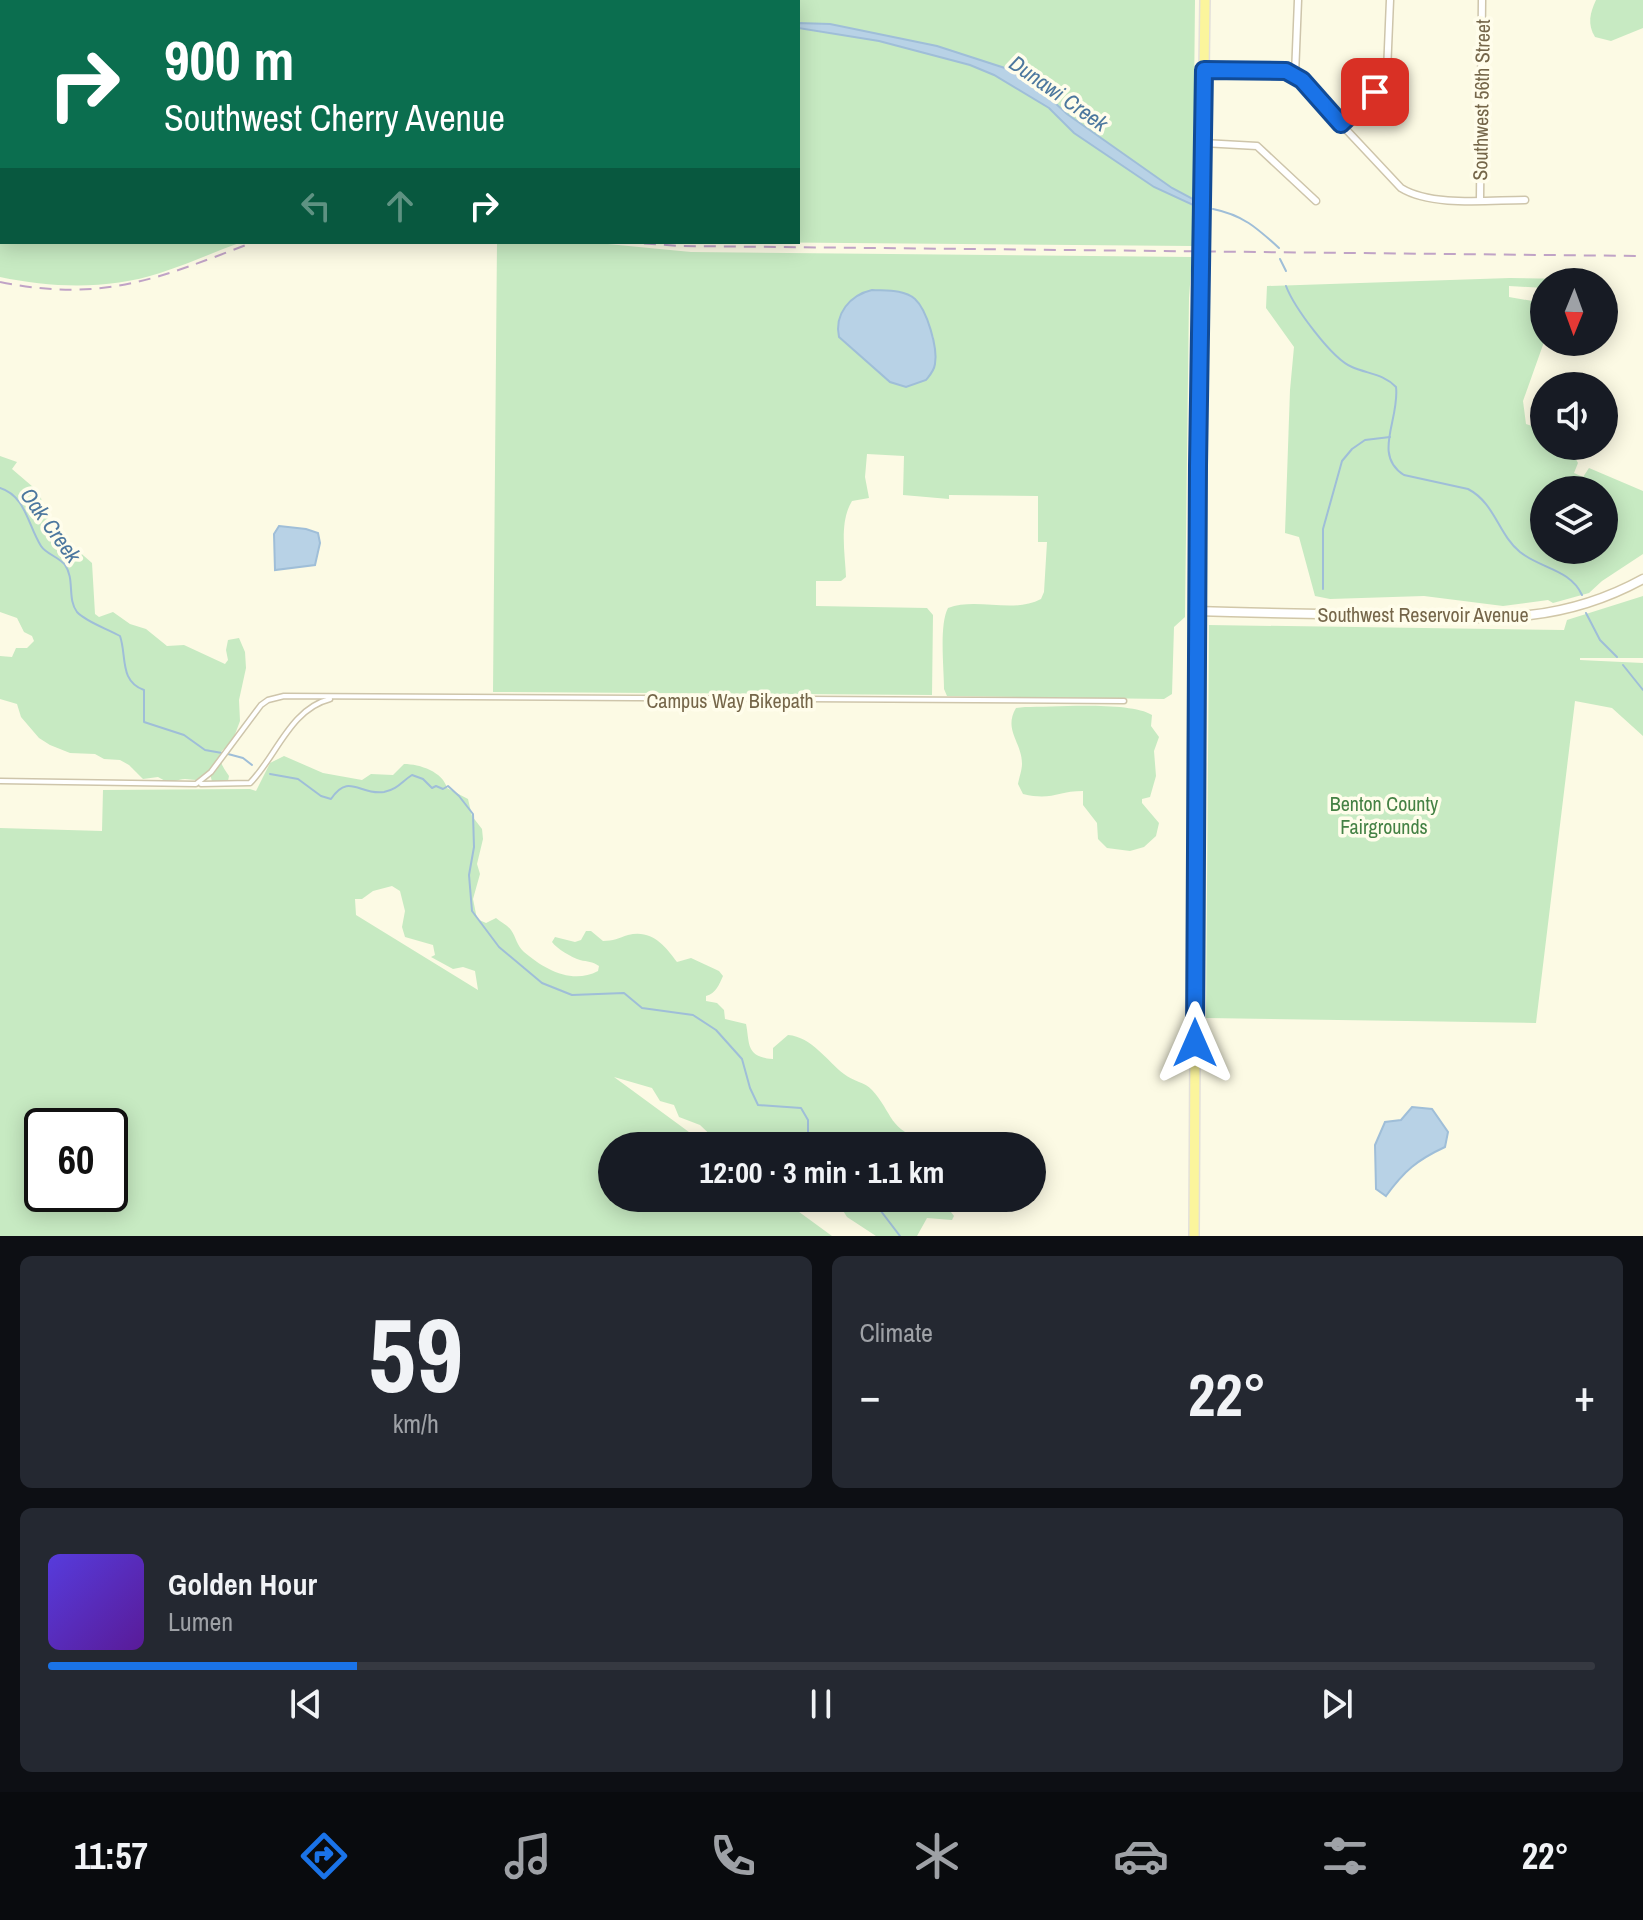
<!DOCTYPE html>
<html lang="en">
<head>
<meta charset="utf-8">
<style>
  :root { --surface:#171b24; --page:#242831; --text:#f1f3f6; --muted:#9ea1a6; --line:#363941; --accent:#1a73e8 }
  body { margin:0; font-family:"Archivo Narrow",sans-serif; background:var(--page); color:var(--text); height:100vh; display:flex; flex-direction:column; font-size:30px; white-space:nowrap }
  * { box-sizing:border-box; margin:0 }
  p { font-size:26px; color:var(--muted) }
  .icon { flex:none; width:44px; height:44px; fill:none; stroke:currentColor; stroke-width:2; stroke-linecap:round; stroke-linejoin:round }
  .map { position:relative; height:1236px; overflow:hidden }
  .sheet { display:flex; flex-direction:column; gap:20px; padding:20px; background:#0d0f14; flex:1 }
  .sheet>* { flex:none }
  .top-card { position:absolute; left:0px; top:0px; width:800px; height:244px; box-shadow:0 4px 20px #0003; background:#0b6e4f; color:#fff; overflow:hidden }
  .needle { width:52px; rotate:181deg }
  .buttons { position:absolute; left:1530px; top:268px; display:grid; gap:16px }
  .buttons a { display:grid; place-items:center; width:88px; height:88px; border-radius:50%; background:var(--surface); box-shadow:0 4px 20px #0003; font-size:40px }
  .speed { position:absolute; left:24px; top:1108px; display:flex; gap:16px; font-size:40px; font-weight:700; text-align:center }
  .speed>* { display:grid; place-content:center; width:104px; height:104px; border-radius:50%; background:var(--surface); box-shadow:0 4px 20px #0003; line-height:1 }
  .speed .limit { border:4px solid #111; border-radius:12px; background:#fff; color:#111 }
  .pin { position:absolute; display:grid; place-items:center; width:68px; height:68px; color:#fff; margin:-34px; border-radius:16px; box-shadow:0 4px 12px #0006 }
  .me { position:absolute; width:88px; margin:-44px; rotate:0deg; stroke-linejoin:round; filter:drop-shadow(0 0 6px #0008) }
  .turn { display:flex; align-items:center; gap:28px; height:168px; padding:0 32px; font-size:36px }
  .turn .icon { width:104px; height:104px; stroke-width:2.5 }
  .turn b { display:block; font-size:56px; line-height:68px }
  .lanes { display:flex; align-items:center; height:76px; padding:0 32px; background:#0003; justify-content:center; gap:40px; direction:ltr }
  .lanes .off { opacity:.35 }
  .big { font-size:60px; font-weight:700; line-height:1.1 }
  .sheet .card { flex:1; display:flex; flex-direction:column; justify-content:center; gap:12px; min-width:0; padding:0 28px; border-radius:12px; background:var(--page) }
  .sheet .dial { align-items:center; gap:0 }
  .dial b { font-size:104px; line-height:1 }
  .song { display:flex; align-items:center; gap:24px }
  .cover { width:96px; height:96px; border-radius:12px; background:linear-gradient(135deg,hsl(250 70% 55%),hsl(270 70% 35%)) }
  .played { height:8px; border-radius:4px; background:linear-gradient(90deg,var(--accent) 20%,var(--line) 20%) }
  .keys { display:flex; justify-content:space-around; direction:ltr }
  .heat { display:flex; justify-content:space-between; align-items:center; font-size:44px; direction:ltr }
  .sheet .tiles { flex:1; display:grid; gap:20px; grid-template-columns:1fr 1fr }
  .card:last-child { grid-column:span 2 }
  .trip { position:absolute; left:598px; top:1132px; width:448px; height:80px; border-radius:40px; background:var(--surface); box-shadow:0 4px 20px #0003; font-weight:700; line-height:80px; text-align:center }
  .menu { display:flex; height:128px; justify-content:space-around; align-items:center; background:#090b0e; color:var(--muted) }
  .menu .icon { width:56px; height:56px }
  .menu .current { color:var(--accent) }
  .menu b { font-size:36px; color:var(--text) }
  .map>svg:first-child { display:block }
</style>
</head>
<body>
<div class="map">
<svg width="1643" height="1236" viewBox="0 0 1643 1236">
  <rect width="100%" height="100%" fill="#fcfae4"/>
  <g fill="#c7eac2" fill-rule="evenodd">
    <rect x="50" y="0" width="520" height="2"/>
    <path d="M579 0H1195L1193 199 1172 188 1067 114 1041 90 1012 70 937 46 830 24 798 23V2Z"/>
    <path d="M1596 0H1643V28L1611 41 1595 37C1587 24 1590 13 1596 0Z"/>
    <path d="M798 28 879 41 970 65 994 75 1049 108 1074 133 1154 187 1193 205 1192 246 745 242H798Z"/>
    <path d="M0 129 2 242H242C214 252 188 264 160 273 108 290 53 288 0 277Z"/>
    <path d="M497 242H587L691 252 1192 257 1189 298 1185 617 1174 627 1172 694 1164 699 947 696 944 689C944 668 939 625 948 608 977 597 1013 614 1041 599L1044 592 1047 542H1038V496L949 495V499L903 495 904 456 867 454 865 477 869 498 852 501C839 522 845 553 846 577L841 581H816V606L927 608 933 615 932 695 493 692ZM933 335 936 363 840 337Z"/>
    <path d="M1510 278 1571 279 1572 282H1544V288L1509 286V297L1544 303V342L1523 401 1526 424 1544 430V446H1569L1578 463 1574 473 1583 477 1589 468 1643 491V554L1602 581 1589 593 1553 603 1548 600 1503 606 1424 596 1330 599 1315 596 1299 537 1285 533 1290 390 1294 347 1266 308 1267 286ZM1544 490H1604V550H1544Z"/>
    <path d="M0 456 17 462 12 469 40 493 44 513 68 542 92 563 95 614 99 617 113 612 130 624 146 629 167 646 184 645 225 664 228 660 226 650 228 640 239 638 245 652 246 668 239 700 240 721 231 745C213 752 220 763 229 776L228 781 212 782 210 773H205L196 780C192 780 189 779 185 779 171 780 173 786 158 777L143 779 129 765 120 760 104 759 95 754 70 753 50 745 39 738 21 717 17 704 0 699V656L12 657 16 648H27L34 641 32 636 24 632 17 618 0 612Z"/>
    <path d="M1643 596V658H1580V660L1643 663V736L1612 708 1575 701 1536 1023 1206 1018 1209 625 1564 630 1567 620Z"/>
    <path d="M1025 707C1054 707 1130 701 1152 715L1151 726 1159 737 1154 751 1156 776 1150 797 1142 799V803L1159 823 1156 836 1144 847 1130 851 1107 848 1098 839 1097 823 1083 805V791C1057 791 1052 801 1023 794L1018 784C1019 778 1022 770 1022 764 1022 742 1003 730 1016 708Z"/>
    <path d="M284 756 323 773 362 780 371 774 393 775 404 764C420 764 443 772 447 788L468 799 472 816 482 829 483 839 477 864 480 874 473 899 477 919 486 923 496 918C501 922 507 925 511 930 516 937 517 946 524 952 544 969 572 985 598 971L599 966C592 961 588 962 580 960 571 957 557 949 552 942L555 937 575 942 581 940 586 931H591L603 941C613 941 619 938 628 935 652 929 665 946 677 962L691 958 719 971 723 976C719 985 716 993 706 996V1001L717 1003 724 1010 725 1019 746 1024C750 1043 745 1057 773 1059V1048L788 1035C812 1037 827 1061 844 1074 852 1081 865 1082 872 1090 892 1111 890 1134 925 1138L926 1146H722L700 1125 679 1117 674 1105 660 1101 652 1088 614 1077 708 1146H612V1198H780L832 1236H0V828L102 831 103 790 250 789 256 791 270 763ZM392 886 400 891 405 911 402 927 405 937 433 945 435 955 431 957 453 969 463 967 475 971 478 990 356 915 355 899H362L373 891ZM42 1126H110V1194H42Z"/>
    <path d="M812 1198H927L945 1204 954 1216 952 1220 927 1218 917 1236H876L847 1217 842 1209H823Z"/>
  </g>
  <g fill="#b8d2e6" stroke="#9fbed8" stroke-width="2">
    <path d="M798 23 830 24 937 46 1011 70 1041 90 1067 114 1172 188 1193 199V205L1154 187 1074 133 1049 108 994 75 970 65 879 41 798 28Z"/>
    <path d="M872 290C886 291 903 289 915 299 927 310 938 348 935 364 934 371 930 375 926 380L906 387 890 382 839 337C834 314 850 295 872 290Z"/>
    <path d="M279 526 306 529 318 533 320 543 315 565 275 570 274 534Z"/>
    <path d="M1412 1107 1432 1109 1448 1132 1445 1147C1417 1160 1404 1171 1386 1196L1376 1189 1375 1145 1385 1122 1401 1120Z"/>
  </g>
  <g fill="none" stroke-linecap="round" stroke-linejoin="round">
    <g stroke="#9fbed8" stroke-width="2">
      <path d="M724 0 726 2"/>
      <path d="M1213 209C1243 215 1257 228 1279 248"/>
      <path d="M1280 259 1286 271"/>
      <path d="M1286 286C1294 307 1332 359 1352 367 1368 374 1384 374 1396 387 1400 419 1372 455 1404 475L1468 489C1495 503 1498 534 1520 552 1541 569 1570 569 1582 595"/>
      <path d="M0 488C26 496 28 526 41 546 46 554 59 557 65 565 75 579 67 599 77 612 86 622 108 629 120 636 127 656 119 681 144 690V722L184 735 205 750 222 753"/>
      <path d="M1323 589V529L1342 461 1352 449 1365 440 1390 437"/>
      <path d="M1586 613 1600 640 1617 657"/>
      <path d="M1623 665 1643 690"/>
      <path d="M228 754 243 758 252 765"/>
      <path d="M270 774 298 779 321 796 331 799C349 772 360 796 384 792 398 789 401 782 412 775L423 779 432 788 436 786 443 789 448 786 459 796 473 814 474 847 469 875 472 911 499 947 542 983 572 995 624 993 642 1008 693 1015 716 1030 742 1059 750 1088 758 1105 801 1108 808 1120V1134L796 1142 797 1146"/>
      <path d="M871 1198 900 1236"/>
    </g>
    <g stroke="#cec5ab" stroke-width="7">
      <g id="pedestrian">
        <path d="M0 781 196 784 211 772 261 705 268 700 284 696 1124 701"/>
        <path d="M201 784 250 783C276 757 290 709 330 699"/>
      </g>
    </g>
    <g stroke="#cec5ab" stroke-width="9">
      <g id="minor">
        <path d="M1204 70 1286 71 1295 75 1401 188C1432 207 1489 200 1525 200"/>
        <path d="M1295 75 1298 0"/>
        <path d="M1341 124 1375 92 1387 72 1390 0"/>
        <path d="M1203 143 1257 146 1316 201"/>
        <path d="M1480 199 1482 0"/>
      </g>
    </g>
    <g stroke="#d1c7a8" stroke-width="11">
      <path id="secondary" d="M1197 611C1258 613 1320 614 1381 615 1478 618 1554 628 1643 579"/>
    </g>
    <g stroke="#e3e0db" stroke-width="12">
      <path id="primary" d="M1194 1236 1198 491 1205 0"/>
    </g>
    <use href="#pedestrian" stroke="#fff" stroke-width="4"/>
    <use href="#minor" stroke="#fff" stroke-width="6"/>
    <use href="#secondary" stroke="#fff" stroke-width="8"/>
    <use href="#primary" stroke="#fbf59c" stroke-width="9"/>
    <g stroke="#c0a3c6" stroke-width="2" stroke-dasharray="12 8" stroke-linecap="butt">
      <path d="M624 242 680 246 1643 256"/>
      <path d="M0 282C105 303 159 278 254 242"/>
    </g>
  </g>
  <g fill="none" stroke-linecap="round" stroke-linejoin="round">
    <g stroke="#114b97" stroke-width="20">
      <path id="route" d="M1195 1043 1198 466 1204 70 1286 71 1302 80 1341 124 1375 92"/>
    </g>
    <use href="#route" stroke="#1a73e8" stroke-width="14"/>
  </g>
  <g text-anchor="middle" dominant-baseline="central" stroke-width="7" stroke-linejoin="round" paint-order="stroke">
    <g font-size="20" fill="#756649" stroke="#fffdeb">
      <text transform="translate(1481 100) rotate(-89)">Southwest 56th Street</text>
      <text x="1423" y="614">Southwest Reservoir Avenue</text>
      <text x="730" y="700">Campus Way Bikepath</text>
    </g>
    <g font-size="20" fill="#448144" stroke="#fffdeb">
      <text x="1384" y="803">Benton County<tspan x="1384" dy="23">Fairgrounds</tspan></text>
    </g>
    <g font-size="22" font-style="italic" fill="#4c779e" stroke="#fffdeb">
      <text transform="translate(1059 93) rotate(35)">Dunawi Creek</text>
      <text transform="translate(51 525) rotate(54)">Oak Creek</text>
    </g>
  </g>
</svg>
<div class="buttons">
<a><svg class="needle" viewBox="-14 -14 28 28"><path d="M0-13l5 13h-10z" fill="#e53935"/><path d="M0 13l5-13h-10z" fill="#9ea1a6"/></svg></a>
<a><svg class="icon" aria-label="sound" viewBox="0 0 24 24"><path d="M4 9h4l5-4v14l-5-4H4zM17 9q2 3 0 6"/></svg></a>
<a><svg class="icon" aria-label="layers" viewBox="0 0 24 24"><path d="M12 4l9 5-9 5-9-5zM3 14l9 5 9-5"/></svg></a>
</div>
<div class="speed"><div class="limit">60</div></div>
<div class="pin" style="left:1375px;top:92px;background:#d93025"><svg class="icon" aria-label="arrive" viewBox="0 0 24 24"><path d="M6 21V4h12l-3 4 3 4H6"/></svg></div>
<svg class="me" style="left:1195px;top:1043px" viewBox="-20 -20 40 40"><path d="M0-17L14 15 0 8-14 15z" fill="#1a73e8" stroke="#fff" stroke-width="4"/></svg>
<div class="trip">12:00 · 3 min · 1.1 km</div>
<div class="top-card">
<div class="turn"><svg class="icon" aria-label="right" viewBox="0 0 24 24"><path d="M7 20v-9h11M14 6l5 5-5 5"/></svg><div><b>900 m</b>Southwest Cherry Avenue</div></div>
<div class="lanes"><svg class="icon off" aria-label="left" viewBox="0 0 24 24"><path d="M17 20v-9H6M10 6l-5 5 5 5"/></svg><svg class="icon off" aria-label="ahead" viewBox="0 0 24 24"><path d="M12 20V5M6 11l6-6 6 6"/></svg><svg class="icon" aria-label="right" viewBox="0 0 24 24"><path d="M7 20v-9h11M14 6l5 5-5 5"/></svg></div>
</div>
</div>
<section class="sheet">
<div class="tiles">
<div class="card dial"><b>59</b><p>km/h</p></div>
<div class="card"><p>Climate</p>
<div class="heat"><a>−</a><b class="big">22°</b><a>+</a></div>
</div>
<div class="card">
<div class="song"><i class="cover"></i><div><b>Golden Hour</b><p>Lumen</p></div></div>
<div class="played"></div>
<div class="keys"><svg class="icon" aria-label="previous" viewBox="0 0 24 24"><path d="M18 5L8 12l10 7zM5 5v14"/></svg><svg class="icon" aria-label="pause" viewBox="0 0 24 24"><path d="M8 5v14M16 5v14"/></svg><svg class="icon" aria-label="next" viewBox="0 0 24 24"><path d="M6 5l10 7-10 7zM19 5v14"/></svg></div>
</div>
</div>
</section>
<nav class="menu">
<b>11:57</b>
<svg class="icon current" aria-label="directions" viewBox="0 0 24 24"><path d="M12 3l9 9-9 9-9-9zM9 14v-3h6M13 9l2 2-2 2"/></svg>
<svg class="icon" aria-label="music" viewBox="0 0 24 24"><path d="M9 18V5l10-2v13"/><circle cx="6" cy="18" r="3"/><circle cx="16" cy="16" r="3"/></svg>
<svg class="icon" aria-label="phone" viewBox="0 0 24 24"><path d="M5 4h4l2 5-3 2q2 4 5 5l2-3 5 2v4C11 20 4 13 5 4z"/></svg>
<svg class="icon" aria-label="climate" viewBox="0 0 24 24"><path d="M12 3v18M4 7l16 10M4 17L20 7"/></svg>
<svg class="icon" aria-label="car" viewBox="0 0 24 24"><path d="M5 17H2v-5l4-1 3-4h7l3 4 3 1v5h-3M9 17h6M6 11h13"/><circle cx="7" cy="17" r="2"/><circle cx="17" cy="17" r="2"/></svg>
<svg class="icon" aria-label="filters" viewBox="0 0 24 24"><path d="M4 7h16M4 17h16"/><circle cx="9" cy="7" r="2"/><circle cx="15" cy="17" r="2"/></svg>
<b>22°</b>
</nav>
</body>
</html>
